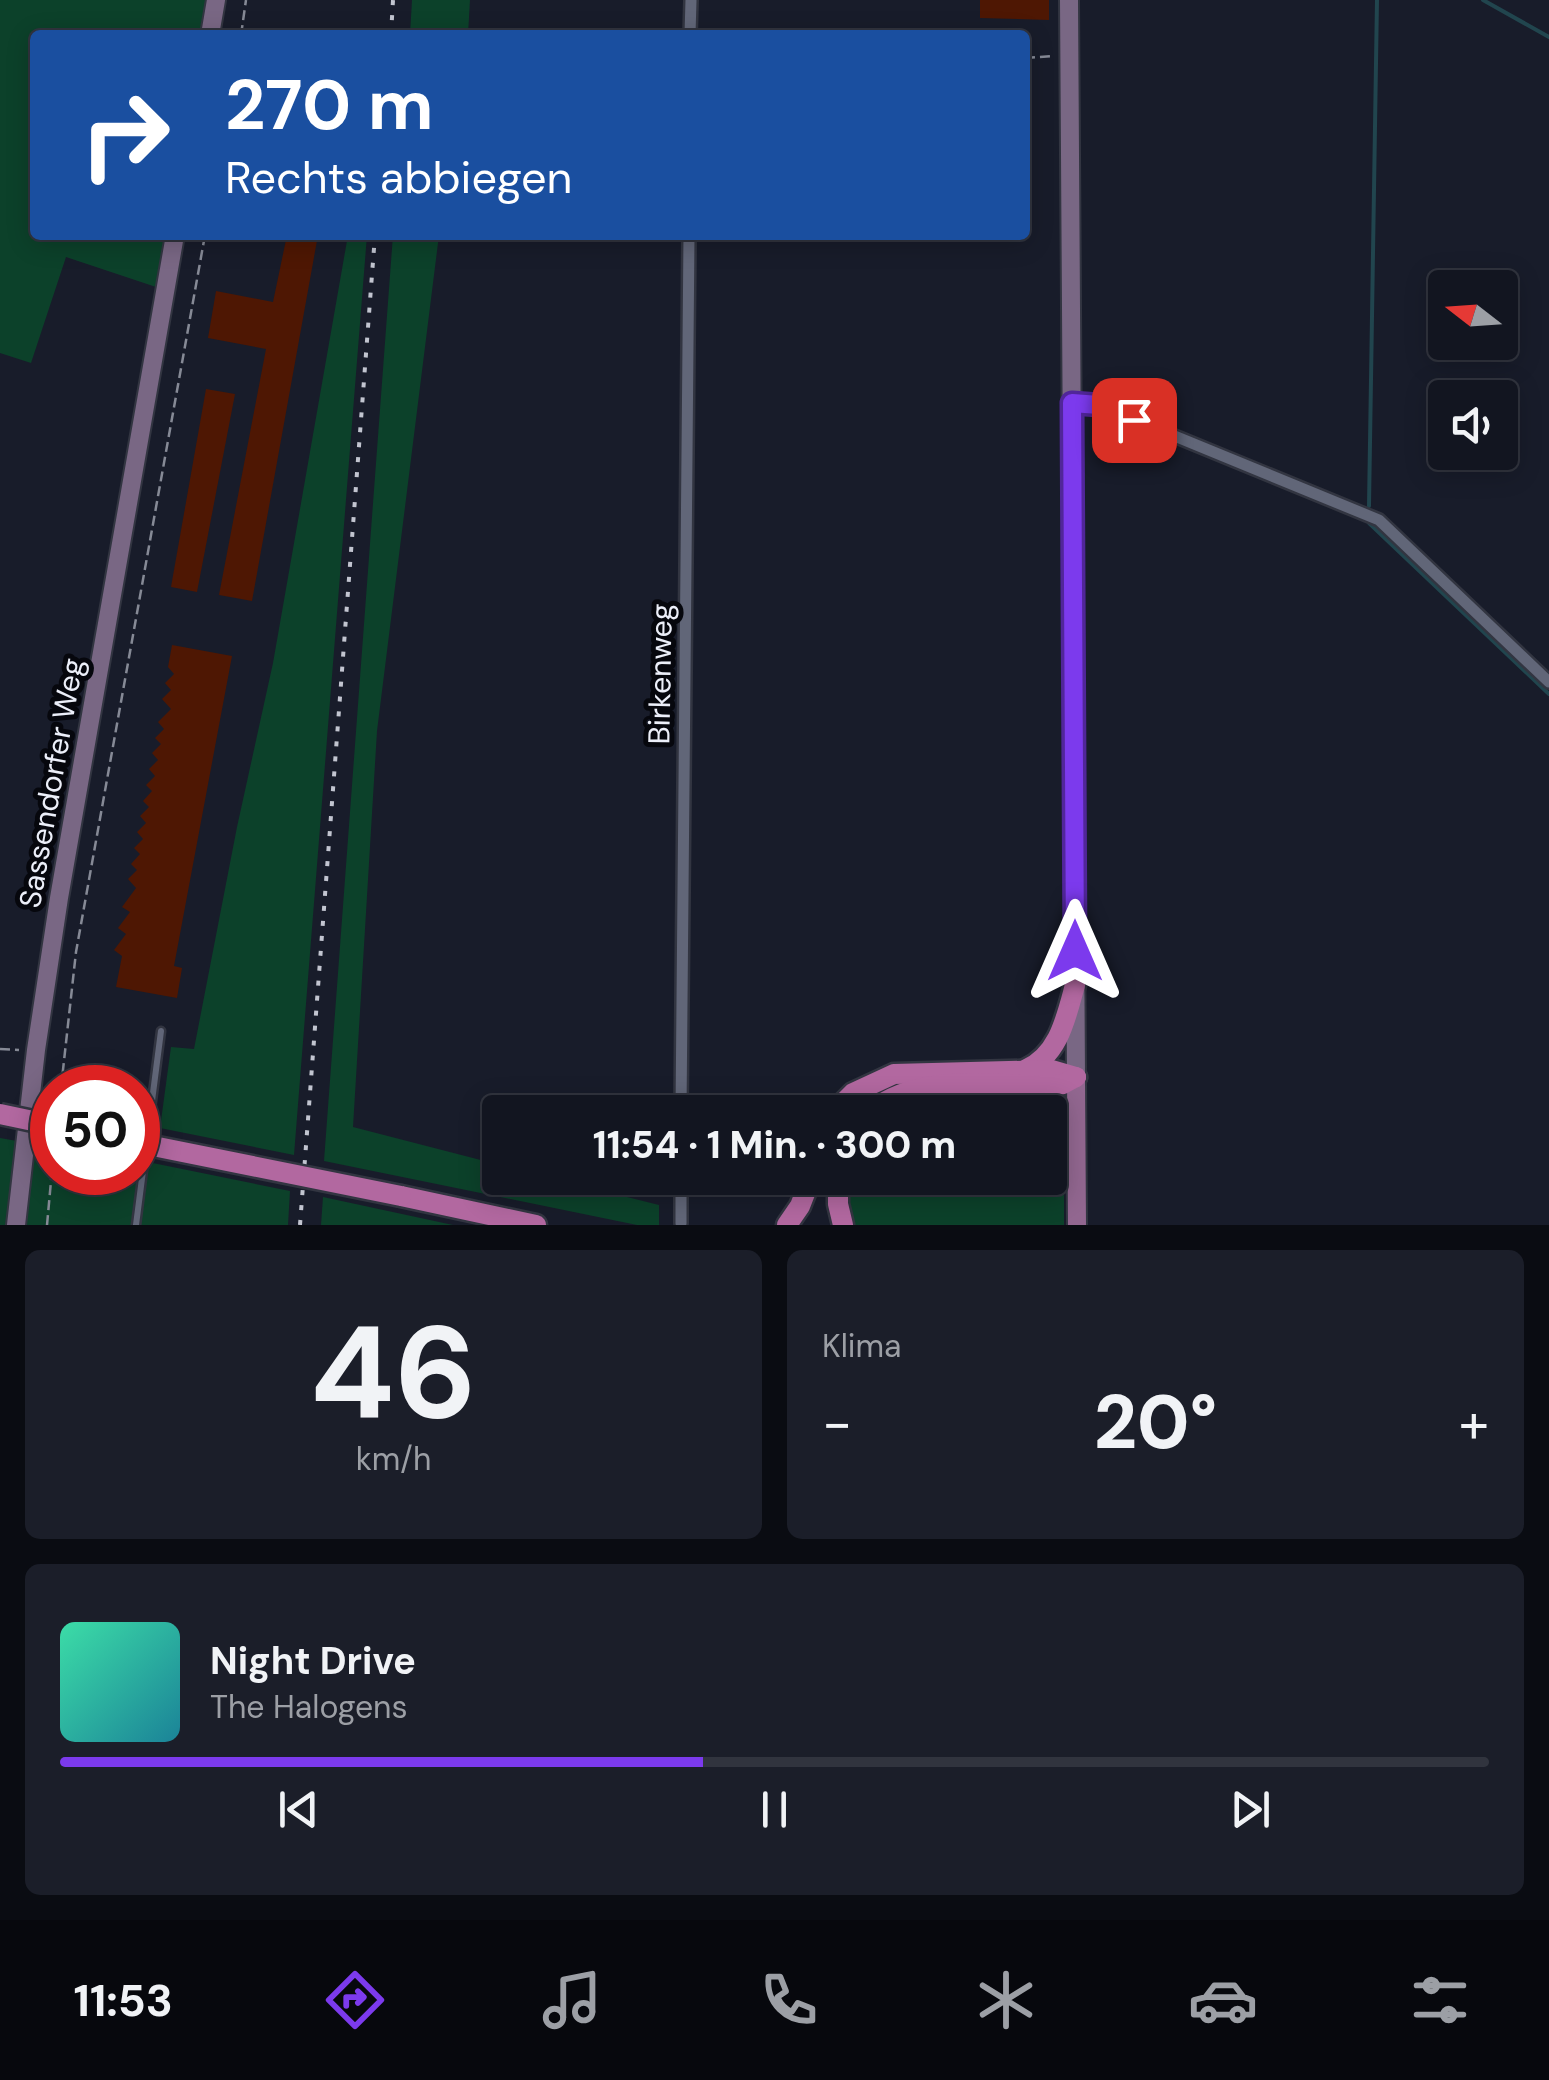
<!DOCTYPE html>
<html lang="de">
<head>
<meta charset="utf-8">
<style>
  :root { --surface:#121520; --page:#1b1e29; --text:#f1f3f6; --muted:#9c9fa5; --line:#31343e; --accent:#7c3aed }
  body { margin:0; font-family:"DM Sans",sans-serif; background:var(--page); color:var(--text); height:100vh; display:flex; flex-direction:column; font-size:38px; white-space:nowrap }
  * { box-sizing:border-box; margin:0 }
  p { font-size:32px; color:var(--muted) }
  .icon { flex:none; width:55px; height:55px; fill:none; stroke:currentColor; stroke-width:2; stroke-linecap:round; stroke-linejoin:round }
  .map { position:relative; height:1225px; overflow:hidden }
  .side { display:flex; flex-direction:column; gap:25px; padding:25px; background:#0a0c12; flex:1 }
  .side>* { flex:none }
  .top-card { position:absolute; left:30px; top:30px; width:1000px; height:210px; border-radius:10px; box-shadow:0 5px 25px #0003,0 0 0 2px var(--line); background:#1a4fa0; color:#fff; overflow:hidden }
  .needle { width:65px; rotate:287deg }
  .tools { position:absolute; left:1428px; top:270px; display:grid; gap:20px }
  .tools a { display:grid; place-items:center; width:90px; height:90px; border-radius:10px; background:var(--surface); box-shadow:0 5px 25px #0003,0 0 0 2px var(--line); font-size:50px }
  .speed { position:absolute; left:30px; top:1065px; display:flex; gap:20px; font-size:50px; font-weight:700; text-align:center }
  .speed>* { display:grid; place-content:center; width:130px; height:130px; border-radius:50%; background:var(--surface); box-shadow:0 5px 25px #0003,0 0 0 2px var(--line); line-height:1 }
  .speed .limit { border:15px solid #d22; background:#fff; color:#111 }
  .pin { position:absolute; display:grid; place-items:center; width:85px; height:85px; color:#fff; margin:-42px; border-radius:20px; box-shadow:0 5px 15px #0006 }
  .me { position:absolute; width:110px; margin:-55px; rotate:0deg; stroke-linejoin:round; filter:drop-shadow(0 0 8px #0008) }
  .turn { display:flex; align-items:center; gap:35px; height:210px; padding:0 30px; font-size:45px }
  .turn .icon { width:130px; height:130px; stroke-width:2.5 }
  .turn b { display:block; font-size:70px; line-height:85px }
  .big { font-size:75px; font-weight:800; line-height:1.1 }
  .side .card { flex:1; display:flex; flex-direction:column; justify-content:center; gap:15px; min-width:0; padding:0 35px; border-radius:15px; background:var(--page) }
  .side .dial { align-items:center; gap:0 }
  .dial b { font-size:130px; line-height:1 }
  .song { display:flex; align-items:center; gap:30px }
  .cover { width:120px; height:120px; border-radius:15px; background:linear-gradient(135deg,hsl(160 70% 55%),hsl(190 70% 35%)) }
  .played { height:10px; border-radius:5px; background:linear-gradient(90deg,var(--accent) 45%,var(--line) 45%) }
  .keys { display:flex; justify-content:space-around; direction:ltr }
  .heat { display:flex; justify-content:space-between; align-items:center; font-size:55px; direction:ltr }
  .side .tiles { flex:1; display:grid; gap:25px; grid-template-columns:1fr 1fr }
  .card:last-child { grid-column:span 2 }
  .trip { position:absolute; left:482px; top:1095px; width:585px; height:100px; border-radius:10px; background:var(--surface); box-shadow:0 5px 25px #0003,0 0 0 2px var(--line); font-weight:800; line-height:100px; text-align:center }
  .menu { display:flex; height:160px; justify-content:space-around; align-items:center; background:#07080d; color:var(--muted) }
  .menu .icon { width:70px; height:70px }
  .menu .on { color:var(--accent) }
  .menu b { font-size:45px; color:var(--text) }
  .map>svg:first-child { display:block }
</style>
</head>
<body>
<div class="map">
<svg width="1549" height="1225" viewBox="0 0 1549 1225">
  <rect width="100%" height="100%" fill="#181c2a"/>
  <g fill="#0c412a">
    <path d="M0 0H208L202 35H35V235H167L156 287 66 257 31 363 0 353Z"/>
    <path d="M412 0H470L468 35H410Z"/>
    <path d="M348 235H367L294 1155 160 1128 171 1047 194 1049 237 827 273 663Z"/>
    <path d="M393 235H439L377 731 353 1127 500 1165V1178H551L659 1205V1225H637L324 1161Z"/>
    <path d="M963 1102 1043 1107 1049 1112H887Z"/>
    <path d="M1050 1113 1064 1124V1225H854L846 1192 848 1178H1050Z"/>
    <path d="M0 1138 17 1141 7 1225H0Z"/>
    <path d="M36 1139 52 1143V1172H138V1160L290 1191 288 1225H26Z"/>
    <path d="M323 1197 453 1225H321Z"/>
  </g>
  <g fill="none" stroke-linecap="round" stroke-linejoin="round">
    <g stroke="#21454e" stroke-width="4">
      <path d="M1483 0 1549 37"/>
      <path d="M1369 506 1377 0"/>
      <path d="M1369 523 1549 694"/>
    </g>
  </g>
  <g fill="#4e1703">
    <path d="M980 0H1049V20L980 18Z"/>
    <path d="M287 235H318L252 601 219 595 266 349 208 338 216 291 273 302Z"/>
    <path d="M206 389 235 394 197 592 171 587Z"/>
    <path d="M172 645 232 656 174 966 182 968 177 998 116 987 122 956 114 950 126 934 118 928 130 912 122 907 136 888 128 879 137 870 131 864 140 854 134 848 143 839 137 832 146 823 140 816 149 807 143 801 152 791 146 785 155 776 149 769 158 760 152 753 161 744 155 738 164 729 158 722 171 709 162 699 171 690 165 683 174 674 168 667Z"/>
  </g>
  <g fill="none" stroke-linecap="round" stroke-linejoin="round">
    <g stroke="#323541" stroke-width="11">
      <path id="lane" d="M136 1225 161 1031"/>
    </g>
    <g stroke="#323541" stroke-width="16">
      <g id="street">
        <path d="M690 35 691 0"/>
        <path d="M1071 403 1099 405 1379 520 1549 682"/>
        <path d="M681 1112 689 235"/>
        <path d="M681 1223V1178"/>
      </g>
    </g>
    <g stroke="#323541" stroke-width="22">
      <g id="secondary">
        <path d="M1069 0 1076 1077"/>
        <path d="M210 35 216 0"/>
        <path d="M16 1225 36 1050 59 898 175 235"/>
      </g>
    </g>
    <g stroke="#323541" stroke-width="22">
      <path id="primary" d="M1076 1077 1077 1225"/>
    </g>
    <g stroke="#323541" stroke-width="25">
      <g id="highway">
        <path d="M1025 1070C1059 1055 1066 1018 1075 985"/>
        <path d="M834 1112 853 1093 894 1074 1052 1070 1076 1077"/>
        <path d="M870 1112C919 1072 991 1085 1050 1086L1063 1084 1076 1077"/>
        <path d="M838 1178V1204L843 1225"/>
        <path d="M401 1196 536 1225"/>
        <path d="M787 1225 800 1206 811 1178"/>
      </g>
    </g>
    <g stroke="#868a96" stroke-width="2.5" stroke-dasharray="10 5" stroke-linecap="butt">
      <path d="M241 35 246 0"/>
      <path d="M1025 58 1053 56"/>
      <path d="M0 1049 19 1050"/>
      <path d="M61 1088 76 952 205 235"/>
      <path d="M47 1225 52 1170"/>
    </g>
    <use href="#lane" stroke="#616678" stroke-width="6"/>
    <use href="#street" stroke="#616678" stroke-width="11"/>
    <use href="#secondary" stroke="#796784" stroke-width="18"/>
    <use href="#primary" stroke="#926790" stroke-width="18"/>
    <use href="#highway" stroke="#b268a0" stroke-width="20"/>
    <g stroke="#c2c5d0" stroke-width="4" stroke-dasharray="5 10" stroke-linecap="butt">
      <path d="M391 35 393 0"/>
      <path d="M300 1225 375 235"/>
    </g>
    <g stroke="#323541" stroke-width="25" stroke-linecap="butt">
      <g id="highway-bridge">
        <path d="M0 1114 52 1125"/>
        <path d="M138 1143 401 1196"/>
      </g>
    </g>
    <use href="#highway-bridge" stroke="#b268a0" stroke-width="20"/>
  </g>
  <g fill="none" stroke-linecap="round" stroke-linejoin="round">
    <g stroke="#51269a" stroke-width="25">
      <path id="route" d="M1075 951 1072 403 1099 405 1134 420"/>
    </g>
    <use href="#route" stroke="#7c3aed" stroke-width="18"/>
  </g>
  <g text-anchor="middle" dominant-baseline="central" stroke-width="10" stroke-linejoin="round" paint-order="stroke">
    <g font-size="30" fill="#eceff9" stroke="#06070d">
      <text transform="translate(660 674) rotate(-89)">Birkenweg</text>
      <text transform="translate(51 783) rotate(-80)">Sassendorfer Weg</text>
    </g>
  </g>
</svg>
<div class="tools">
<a><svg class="needle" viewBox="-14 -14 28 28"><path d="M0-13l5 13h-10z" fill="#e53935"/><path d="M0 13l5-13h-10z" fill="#9c9fa5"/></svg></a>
<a><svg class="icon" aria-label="sound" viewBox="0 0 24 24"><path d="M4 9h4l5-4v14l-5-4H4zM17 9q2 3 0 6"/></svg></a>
</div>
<div class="speed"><div class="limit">50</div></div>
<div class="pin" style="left:1134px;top:420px;background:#d93025"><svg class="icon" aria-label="arrive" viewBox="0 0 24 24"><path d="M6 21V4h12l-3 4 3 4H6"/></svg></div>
<svg class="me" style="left:1075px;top:951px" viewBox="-20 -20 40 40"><path d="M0-17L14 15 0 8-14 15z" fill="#7c3aed" stroke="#fff" stroke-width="4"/></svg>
<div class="trip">11:54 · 1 Min. · 300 m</div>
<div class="top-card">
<div class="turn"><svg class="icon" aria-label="right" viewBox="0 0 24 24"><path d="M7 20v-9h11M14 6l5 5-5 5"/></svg><div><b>270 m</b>Rechts abbiegen</div></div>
</div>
</div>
<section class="side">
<div class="tiles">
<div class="card dial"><b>46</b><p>km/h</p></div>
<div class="card"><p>Klima</p>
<div class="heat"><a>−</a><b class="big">20°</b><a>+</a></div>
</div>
<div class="card">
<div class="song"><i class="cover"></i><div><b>Night Drive</b><p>The Halogens</p></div></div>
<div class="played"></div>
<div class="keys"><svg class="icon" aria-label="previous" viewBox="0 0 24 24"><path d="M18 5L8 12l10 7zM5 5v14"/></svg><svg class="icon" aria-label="pause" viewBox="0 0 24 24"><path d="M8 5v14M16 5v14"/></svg><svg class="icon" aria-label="next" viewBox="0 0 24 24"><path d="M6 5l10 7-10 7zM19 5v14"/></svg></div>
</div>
</div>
</section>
<nav class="menu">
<b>11:53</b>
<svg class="icon on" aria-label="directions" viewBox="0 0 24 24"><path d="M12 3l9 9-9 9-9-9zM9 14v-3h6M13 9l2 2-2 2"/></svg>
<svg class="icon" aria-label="music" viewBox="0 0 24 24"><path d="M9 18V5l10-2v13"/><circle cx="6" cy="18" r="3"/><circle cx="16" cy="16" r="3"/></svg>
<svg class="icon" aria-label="phone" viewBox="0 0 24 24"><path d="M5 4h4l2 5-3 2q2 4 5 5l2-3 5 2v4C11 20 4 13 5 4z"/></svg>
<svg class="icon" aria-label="climate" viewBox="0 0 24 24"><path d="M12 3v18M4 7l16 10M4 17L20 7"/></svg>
<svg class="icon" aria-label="car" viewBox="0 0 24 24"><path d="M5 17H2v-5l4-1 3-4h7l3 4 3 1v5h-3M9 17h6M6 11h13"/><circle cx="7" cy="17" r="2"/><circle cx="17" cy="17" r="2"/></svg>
<svg class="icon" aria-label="filters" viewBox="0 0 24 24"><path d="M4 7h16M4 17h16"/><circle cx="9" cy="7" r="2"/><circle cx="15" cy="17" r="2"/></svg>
</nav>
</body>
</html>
